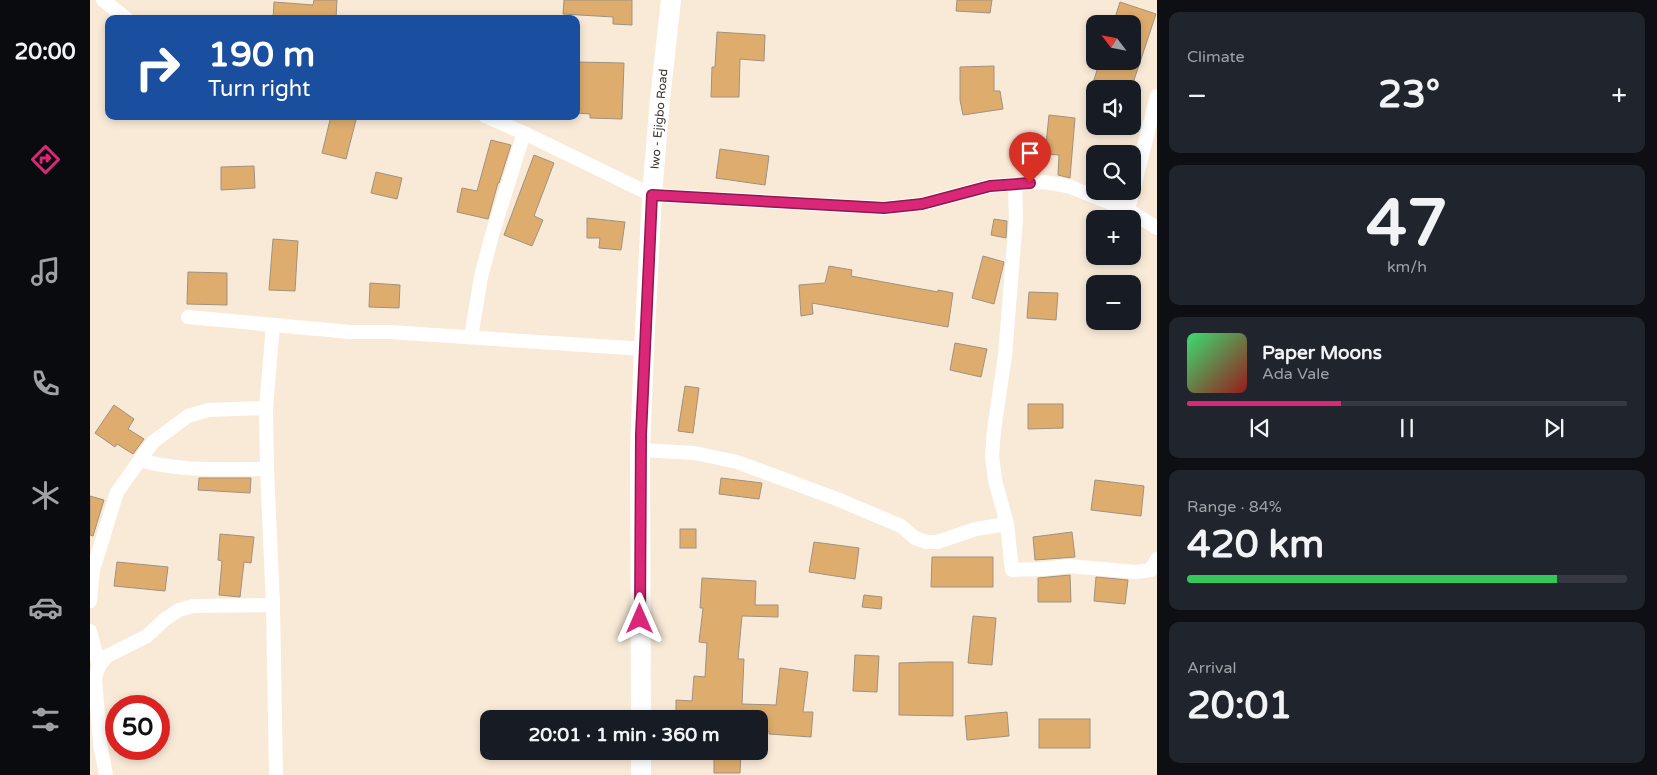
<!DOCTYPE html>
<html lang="en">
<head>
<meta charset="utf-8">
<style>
  :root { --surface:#171b24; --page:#20242c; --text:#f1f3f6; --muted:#9ea1a6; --line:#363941; --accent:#db2777 }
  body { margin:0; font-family:"Varela Round",sans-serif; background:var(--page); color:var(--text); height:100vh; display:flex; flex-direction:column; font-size:19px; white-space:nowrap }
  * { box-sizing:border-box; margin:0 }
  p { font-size:16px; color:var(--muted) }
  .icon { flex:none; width:28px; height:28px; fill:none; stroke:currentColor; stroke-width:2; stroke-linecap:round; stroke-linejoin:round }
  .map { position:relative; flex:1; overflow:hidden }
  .drawer { display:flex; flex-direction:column; gap:12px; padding:12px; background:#0d0f14; width:500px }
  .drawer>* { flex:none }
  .guide { position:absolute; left:15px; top:15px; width:475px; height:105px; border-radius:10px; box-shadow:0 2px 8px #0003; background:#1a4fa0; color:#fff; overflow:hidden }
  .needle { width:32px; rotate:302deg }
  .buttons { position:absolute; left:996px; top:15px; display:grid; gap:10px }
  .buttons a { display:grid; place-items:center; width:55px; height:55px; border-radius:10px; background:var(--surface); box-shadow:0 2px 8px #0003; font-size:25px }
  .speed { position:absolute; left:15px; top:695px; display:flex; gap:10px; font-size:25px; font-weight:700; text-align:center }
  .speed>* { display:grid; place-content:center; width:65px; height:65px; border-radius:50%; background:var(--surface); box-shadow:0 2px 8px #0003; line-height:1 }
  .speed .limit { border:8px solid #d22; background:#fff; color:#111 }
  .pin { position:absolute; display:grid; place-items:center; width:42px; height:42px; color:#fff; margin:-51px -21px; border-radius:50% 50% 50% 0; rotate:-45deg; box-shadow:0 0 5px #0007 }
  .pin .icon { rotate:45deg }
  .me { position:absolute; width:55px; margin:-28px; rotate:0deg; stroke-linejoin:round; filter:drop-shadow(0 0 4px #0008) }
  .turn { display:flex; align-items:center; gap:18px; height:105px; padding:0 20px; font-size:22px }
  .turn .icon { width:65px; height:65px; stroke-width:2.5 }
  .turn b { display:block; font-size:35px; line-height:42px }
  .big { font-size:38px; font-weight:700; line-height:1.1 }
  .drawer .card { flex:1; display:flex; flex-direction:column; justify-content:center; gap:8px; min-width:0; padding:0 18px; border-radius:10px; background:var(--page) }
  .drawer .dial { align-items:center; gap:0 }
  .dial b { font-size:65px; line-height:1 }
  .song { display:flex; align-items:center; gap:15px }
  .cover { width:60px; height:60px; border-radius:8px; background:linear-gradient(135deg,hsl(140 70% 55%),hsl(0 70% 35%)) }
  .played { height:5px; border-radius:2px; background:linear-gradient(90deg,var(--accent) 35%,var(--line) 35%) }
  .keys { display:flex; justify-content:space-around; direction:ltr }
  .heat { display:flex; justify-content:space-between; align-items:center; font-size:28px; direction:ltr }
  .charge { height:8px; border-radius:4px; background:linear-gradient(90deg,#34c759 84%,var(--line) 0) }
  .trip { position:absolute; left:390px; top:710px; width:288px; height:50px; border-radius:10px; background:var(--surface); box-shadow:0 2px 8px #0003; font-weight:700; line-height:50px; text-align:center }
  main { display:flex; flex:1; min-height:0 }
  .menu { display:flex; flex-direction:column; width:90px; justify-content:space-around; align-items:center; background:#090b0e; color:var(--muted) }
  .menu .icon { width:35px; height:35px }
  .menu .current { color:var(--accent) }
  .menu b { font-size:22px; color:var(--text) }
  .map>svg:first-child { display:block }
</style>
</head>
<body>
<main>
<nav class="menu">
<b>20:00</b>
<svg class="icon current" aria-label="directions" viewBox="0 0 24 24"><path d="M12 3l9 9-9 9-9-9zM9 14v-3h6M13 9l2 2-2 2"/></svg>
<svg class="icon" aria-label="music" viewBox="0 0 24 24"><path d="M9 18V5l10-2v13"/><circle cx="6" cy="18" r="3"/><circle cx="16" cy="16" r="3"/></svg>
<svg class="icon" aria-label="phone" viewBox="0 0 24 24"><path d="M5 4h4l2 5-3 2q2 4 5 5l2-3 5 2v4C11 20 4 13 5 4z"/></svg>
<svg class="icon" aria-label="climate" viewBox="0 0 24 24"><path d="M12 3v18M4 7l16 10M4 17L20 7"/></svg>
<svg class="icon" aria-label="car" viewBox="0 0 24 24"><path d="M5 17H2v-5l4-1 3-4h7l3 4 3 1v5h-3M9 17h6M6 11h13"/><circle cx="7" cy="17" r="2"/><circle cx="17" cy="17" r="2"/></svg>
<svg class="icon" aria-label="filters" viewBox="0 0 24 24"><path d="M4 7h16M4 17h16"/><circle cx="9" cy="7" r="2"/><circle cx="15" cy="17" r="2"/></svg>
</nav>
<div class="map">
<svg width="1067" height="775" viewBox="0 0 1067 775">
  <rect width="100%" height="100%" fill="#f9ead8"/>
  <g fill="#dead6e" stroke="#9f9181">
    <path d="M224 0H247L246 19H183L184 2 223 5Z"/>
    <path d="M474 0H542V25L523 24V17L473 14Z"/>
    <path d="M867 0H902L900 13 866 11Z"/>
    <path d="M1030 2 1066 14 1041 89H1001L1010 61H1042V24H1023Z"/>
    <path d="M627 32 675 35 674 61 650 59 649 97H621L622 67H625Z"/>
    <path d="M486 62 534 63 532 119 500 118V114L486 113Z"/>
    <path d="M904 66V91H910L913 109 873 115 870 100V67Z"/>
    <path d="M959 115 985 118 980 178 968 175 969 155 955 154Z"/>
    <path d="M241 116H267L256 159 232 153Z"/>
    <path d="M401 140 421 145 409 183H408L398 219 367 212 372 188 387 191Z"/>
    <path d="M630 149 679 156 675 185 626 178Z"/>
    <path d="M444 155 464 163 444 216 453 220 442 246 414 235Z"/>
    <path d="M164 166 165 188 131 190V167Z"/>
    <path d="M286 172 312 178 307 199 281 193Z"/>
    <path d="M497 218 535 222 531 250 509 248 510 238H497Z"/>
    <path d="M904 219 917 221 916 238 901 235Z"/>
    <path d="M183 239 208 241 205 291 179 290Z"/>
    <path d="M893 256 914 262 904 304 882 298Z"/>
    <path d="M739 266 762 270 761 276 848 292V290L863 293 858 327 722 303 723 314 711 316 709 285 735 283Z"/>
    <path d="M98 272 137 273V305L97 304Z"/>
    <path d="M280 283 310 285 309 308 279 307Z"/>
    <path d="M939 292 968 293 966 320 937 318Z"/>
    <path d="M865 343 897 349 891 377 860 370Z"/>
    <path d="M595 386 609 388 603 433 588 431Z"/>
    <path d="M938 404H973V428L938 429Z"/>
    <path d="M24 405 44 419 38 429 54 439 43 454 27 444 25 447 5 433Z"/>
    <path d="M109 478H161L160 493 108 490Z"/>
    <path d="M631 478 672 483 669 499 629 494Z"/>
    <path d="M1005 480 1054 486 1051 516 1001 510Z"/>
    <path d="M0 496 14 500 3 536 0 535Z"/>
    <rect x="590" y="529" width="16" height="19"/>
    <path d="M982 532 985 557 945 560 943 537Z"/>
    <path d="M130 534 164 537 161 563 154 562 150 597 129 595 132 561 128 560Z"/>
    <path d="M724 542 769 548 765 579 719 572Z"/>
    <path d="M842 557H903V587H841Z"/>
    <path d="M27 562 78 567 75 591 24 586Z"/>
    <path d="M980 575 981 602H948V578Z"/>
    <path d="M1006 577 1038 580 1035 604 1004 601Z"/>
    <path d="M612 578 666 581 665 605H688V617L652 616 648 659H654L652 704 686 705 690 668 718 672 713 712H723L721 737 679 734V731H669V719H623V717L586 716V700L602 701 604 676 615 677 617 643 609 642 613 608H610Z"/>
    <path d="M774 595 792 597 791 609 772 607Z"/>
    <path d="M883 616 906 618 902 665 878 663Z"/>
    <path d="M765 655 789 656 787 692 763 691Z"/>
    <path d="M840 662H863V716L809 715V663Z"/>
    <path d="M917 712 919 736 877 740 875 716Z"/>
    <rect x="949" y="719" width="51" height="29"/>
    <path d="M624 751H651L650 773H624Z"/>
  </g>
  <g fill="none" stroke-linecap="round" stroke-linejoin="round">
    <g stroke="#fff" stroke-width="14">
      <path d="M13 0 37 19"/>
      <path d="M395 116 434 133 562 195 794 208 832 204 900 186 954 182 978 186 1038 210 1067 228"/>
      <path d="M925 184 926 219 915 356 904 430 902 456 905 480 917 524 922 570 953 569 979 566 1046 572 1061 570 1067 559"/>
      <path d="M1038 210 1067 96"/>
      <path d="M98 317 260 332H300L554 349"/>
      <path d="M183 325 176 408 177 469 183 605 186 775"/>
      <path d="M381 337 391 277 402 235 434 133"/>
      <path d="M550 450 605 453 647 462 747 499 811 526 825 538 837 542H847L886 529 917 524"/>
      <path d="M50 460C91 472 134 469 177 469"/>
      <path d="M0 601 3 570 27 492 63 442 98 416 118 410 176 408"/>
      <path d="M0 631 9 666"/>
      <path d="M16 775 10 744 5 678 9 666 17 656 57 636 74 620 89 610 103 606 183 605"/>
    </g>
    <g stroke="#fff" stroke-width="20">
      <path d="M551 719 550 450 554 349 562 195 570 99 581 0"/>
      <path d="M551 751V775"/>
    </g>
  </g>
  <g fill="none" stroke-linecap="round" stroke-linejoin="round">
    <g stroke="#8e194d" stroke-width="12">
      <path id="route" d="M550 619 551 435 562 195 794 208 832 204 900 186 940 183"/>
    </g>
    <use href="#route" stroke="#db2777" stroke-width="9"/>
  </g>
  <g text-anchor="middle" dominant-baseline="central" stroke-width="4.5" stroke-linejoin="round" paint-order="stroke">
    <g font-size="12" fill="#39332c" stroke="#fff">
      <text transform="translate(569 119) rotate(-85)">Iwo - Ejigbo Road</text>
    </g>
  </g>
</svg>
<div class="buttons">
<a><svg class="needle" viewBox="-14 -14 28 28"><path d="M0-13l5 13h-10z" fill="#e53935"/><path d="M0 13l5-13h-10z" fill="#9ea1a6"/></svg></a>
<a><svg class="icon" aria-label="sound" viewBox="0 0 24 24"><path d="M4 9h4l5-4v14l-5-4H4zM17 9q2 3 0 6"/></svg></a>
<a><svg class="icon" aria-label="search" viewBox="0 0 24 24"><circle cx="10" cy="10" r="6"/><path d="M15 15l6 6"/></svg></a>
<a>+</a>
<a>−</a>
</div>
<div class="speed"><div class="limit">50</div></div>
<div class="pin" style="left:940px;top:183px;background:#d93025"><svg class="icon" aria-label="arrive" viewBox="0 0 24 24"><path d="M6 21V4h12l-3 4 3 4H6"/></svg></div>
<svg class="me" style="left:550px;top:619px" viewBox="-20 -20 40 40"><path d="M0-17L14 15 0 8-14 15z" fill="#db2777" stroke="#fff" stroke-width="4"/></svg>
<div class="trip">20:01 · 1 min · 360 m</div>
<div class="guide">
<div class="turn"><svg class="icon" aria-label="right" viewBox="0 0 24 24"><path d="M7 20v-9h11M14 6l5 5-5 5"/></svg><div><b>190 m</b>Turn right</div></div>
</div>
</div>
<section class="drawer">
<div class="card"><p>Climate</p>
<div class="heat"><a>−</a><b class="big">23°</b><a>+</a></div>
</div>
<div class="card dial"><b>47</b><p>km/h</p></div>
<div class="card">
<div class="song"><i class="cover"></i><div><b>Paper Moons</b><p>Ada Vale</p></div></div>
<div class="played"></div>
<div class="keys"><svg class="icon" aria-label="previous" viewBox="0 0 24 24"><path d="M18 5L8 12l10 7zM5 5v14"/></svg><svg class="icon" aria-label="pause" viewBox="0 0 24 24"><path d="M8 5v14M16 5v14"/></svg><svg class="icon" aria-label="next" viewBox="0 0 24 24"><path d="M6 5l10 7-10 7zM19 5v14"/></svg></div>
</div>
<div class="card"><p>Range · 84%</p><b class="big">420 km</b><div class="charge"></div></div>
<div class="card"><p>Arrival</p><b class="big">20:01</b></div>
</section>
</main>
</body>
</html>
